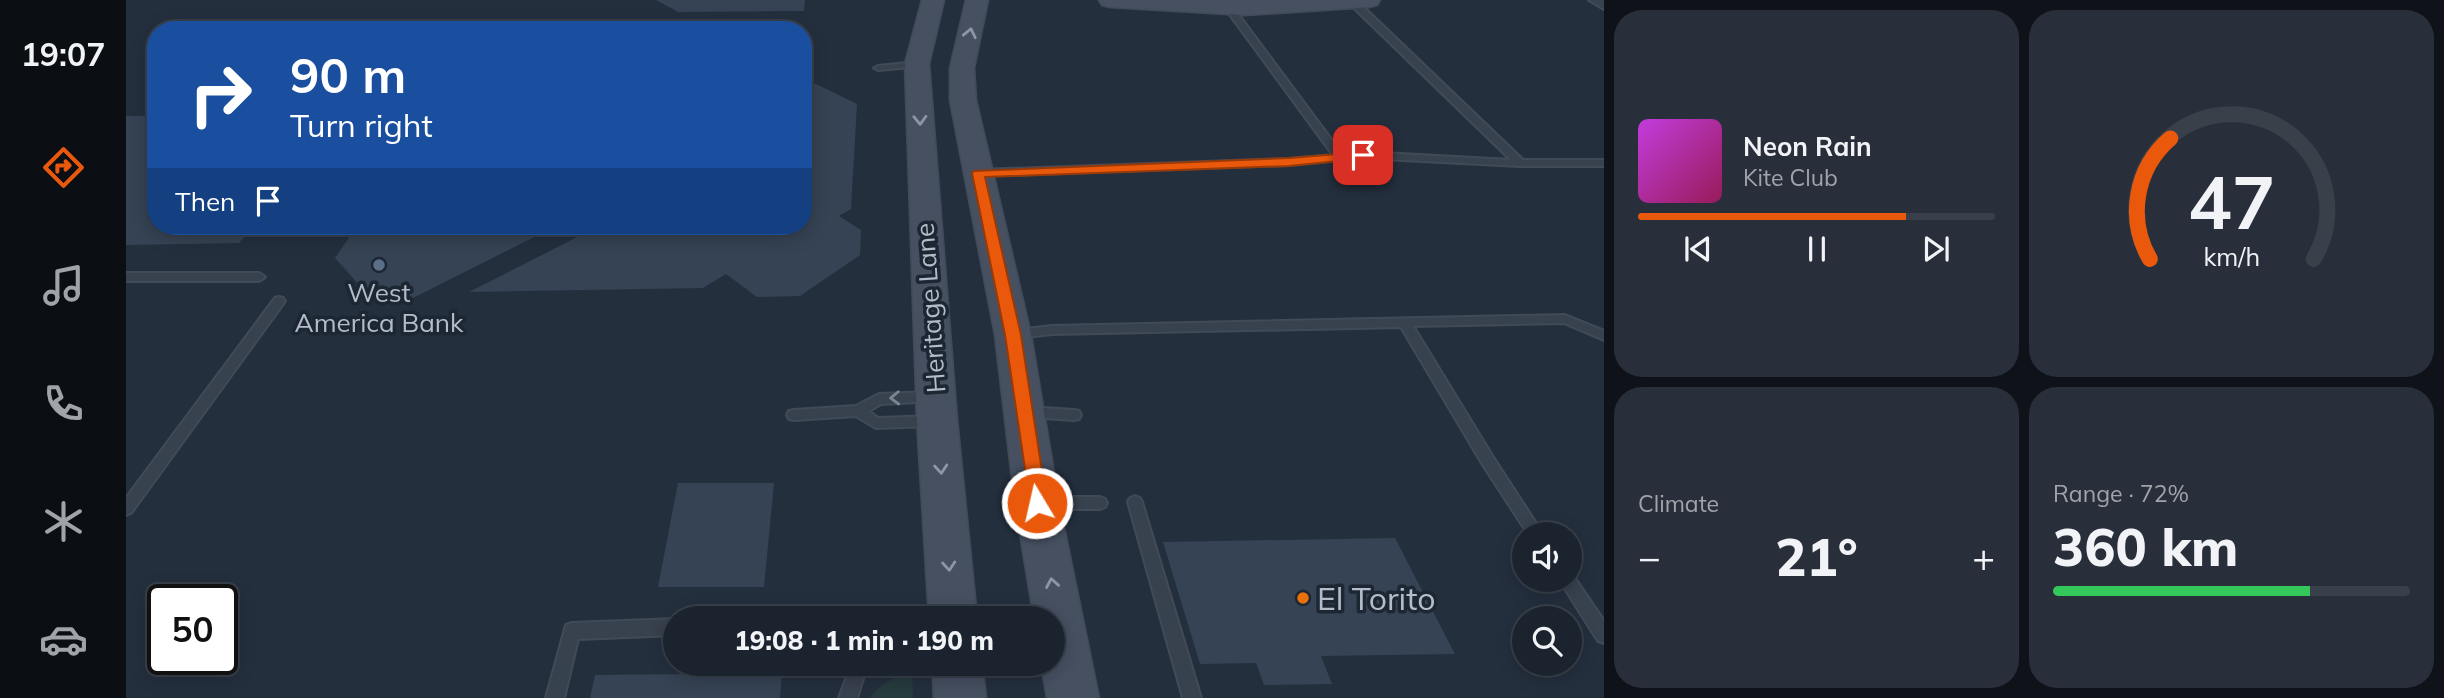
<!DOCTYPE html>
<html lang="en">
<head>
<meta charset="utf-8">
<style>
  :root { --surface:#1b232e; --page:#282f3a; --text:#f1f3f6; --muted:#a0a4aa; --line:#39404a; --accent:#ea580c }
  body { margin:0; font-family:Mulish,sans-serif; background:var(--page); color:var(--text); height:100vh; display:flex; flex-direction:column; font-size:26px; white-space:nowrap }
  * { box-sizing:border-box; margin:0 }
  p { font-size:23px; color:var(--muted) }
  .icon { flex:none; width:38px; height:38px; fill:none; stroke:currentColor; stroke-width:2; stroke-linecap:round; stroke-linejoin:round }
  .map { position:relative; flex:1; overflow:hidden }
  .panel { display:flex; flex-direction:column; gap:10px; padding:10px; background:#0f1319; width:840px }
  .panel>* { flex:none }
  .hud { position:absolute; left:21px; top:21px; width:665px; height:214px; border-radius:28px; box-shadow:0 4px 18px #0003,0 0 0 2px var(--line); background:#1a4fa0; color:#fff; overflow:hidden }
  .controls { position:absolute; left:1386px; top:522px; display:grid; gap:14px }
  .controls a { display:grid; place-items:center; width:70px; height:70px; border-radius:50%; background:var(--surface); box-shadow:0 4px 18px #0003,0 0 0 2px var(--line); font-size:35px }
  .speed { position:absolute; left:21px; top:584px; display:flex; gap:14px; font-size:35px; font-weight:700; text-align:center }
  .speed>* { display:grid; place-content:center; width:91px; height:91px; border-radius:50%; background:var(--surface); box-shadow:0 4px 18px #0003,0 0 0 2px var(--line); line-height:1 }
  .speed .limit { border:4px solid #111; border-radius:10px; background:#fff; color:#111 }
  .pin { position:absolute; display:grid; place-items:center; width:60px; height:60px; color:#fff; margin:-30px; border-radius:14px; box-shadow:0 4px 10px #0006 }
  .me { position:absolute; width:77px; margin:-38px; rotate:351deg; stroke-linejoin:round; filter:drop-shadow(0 0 5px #0008) }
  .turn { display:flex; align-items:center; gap:24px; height:147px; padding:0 28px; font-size:32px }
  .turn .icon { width:91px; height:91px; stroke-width:2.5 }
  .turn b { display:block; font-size:49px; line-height:60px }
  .then { display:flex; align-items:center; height:66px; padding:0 28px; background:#0003; gap:14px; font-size:26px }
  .big { font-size:52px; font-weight:800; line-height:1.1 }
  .panel .card { flex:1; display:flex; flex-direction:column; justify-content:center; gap:10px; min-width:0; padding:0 24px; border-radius:28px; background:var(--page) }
  .panel .dial { align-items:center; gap:0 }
  .dial svg { height:182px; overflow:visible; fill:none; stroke:var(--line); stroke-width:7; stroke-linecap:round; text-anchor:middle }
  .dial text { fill:var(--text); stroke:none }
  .song { display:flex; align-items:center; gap:21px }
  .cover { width:84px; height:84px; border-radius:10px; background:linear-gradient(135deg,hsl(290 70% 55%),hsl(330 70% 35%)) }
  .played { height:7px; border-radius:4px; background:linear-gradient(90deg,var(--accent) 75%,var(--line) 75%) }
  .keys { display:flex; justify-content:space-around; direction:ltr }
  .heat { display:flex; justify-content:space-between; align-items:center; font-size:38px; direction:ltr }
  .charge { height:10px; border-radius:5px; background:linear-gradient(90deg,#34c759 72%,var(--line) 0) }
  .panel .tiles { flex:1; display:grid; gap:10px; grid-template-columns:repeat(2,1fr) }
  .trip { position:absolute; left:537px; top:606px; width:402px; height:70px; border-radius:35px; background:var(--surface); box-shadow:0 4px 18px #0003,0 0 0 2px var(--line); font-weight:800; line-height:70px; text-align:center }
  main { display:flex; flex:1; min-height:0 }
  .menu { display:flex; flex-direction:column; width:126px; justify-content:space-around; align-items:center; background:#0b0e12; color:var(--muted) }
  .menu .icon { width:49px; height:49px }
  .menu .active { color:var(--accent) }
  .menu b { font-size:32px; color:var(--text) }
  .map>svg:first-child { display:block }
</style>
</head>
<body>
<main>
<nav class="menu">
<b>19:07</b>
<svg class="icon active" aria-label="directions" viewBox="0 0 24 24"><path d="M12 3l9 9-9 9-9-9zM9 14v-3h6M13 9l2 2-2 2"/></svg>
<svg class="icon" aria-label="music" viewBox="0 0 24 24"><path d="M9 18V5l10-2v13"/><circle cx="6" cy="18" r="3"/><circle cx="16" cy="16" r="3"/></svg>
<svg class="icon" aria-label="phone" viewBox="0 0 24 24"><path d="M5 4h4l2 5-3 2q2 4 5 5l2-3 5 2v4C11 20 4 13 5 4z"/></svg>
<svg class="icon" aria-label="climate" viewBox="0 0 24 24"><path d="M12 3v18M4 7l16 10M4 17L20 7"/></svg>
<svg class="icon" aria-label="car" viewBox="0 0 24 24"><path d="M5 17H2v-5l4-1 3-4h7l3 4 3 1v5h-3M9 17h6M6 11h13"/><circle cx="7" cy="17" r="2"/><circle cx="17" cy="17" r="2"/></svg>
</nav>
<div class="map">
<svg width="1478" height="698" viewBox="0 0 1478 698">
  <rect width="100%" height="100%" fill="#242f3e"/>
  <path fill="#263c3f" d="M786 675 787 698H744C756 682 767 677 786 675Z"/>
  <g fill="#364354">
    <path d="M530 0H679L678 11 552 12Z"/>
    <path d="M677 83H688L731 104 725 209 713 216 735 230 734 255 674 296 631 297 600 274 577 288 343 292 473 226H677Z"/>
    <path d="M0 116H30V226H128L113 243 0 245Z"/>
    <path d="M243 226H430L287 298H245L209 258 226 233Z"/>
    <path d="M552 483H648L638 587H532Z"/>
    <path d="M1269 538 1329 654 1195 656 1206 684 1138 685 1130 663 1074 664 1037 542Z"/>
    <path d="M656 673 654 698H464L469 675Z"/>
  </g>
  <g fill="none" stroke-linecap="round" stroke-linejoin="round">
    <g stroke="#414a57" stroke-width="4">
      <g id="lane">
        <path d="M1226 0H1230L1397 160H1478V166H1394L1237 158 1163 165 853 176 848 173 853 170 1163 159 1207 155 1099 8 1103 6H1106L1216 154 1237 152 1385 160 1224 4 1223 2Z"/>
        <path d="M791 62 795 64 794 66 752 70 748 68 752 66Z"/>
        <path d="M0 273H133L139 277 133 281H0Z"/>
        <path d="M153 297 157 298 159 301 157 304 5 513 0 515V498L149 298Z"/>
        <path d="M1439 315 1478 331V340L1438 323 1287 326 1367 457 1417 534H1402L1357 465 1275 327 926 334 891 338 885 334 891 330 926 326Z"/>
        <path d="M806 392 811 393 812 397 811 401 755 404 743 411 752 418 808 416 813 417 815 421 813 425 808 426 750 428 730 416 668 420 663 419 661 415 663 411 668 410 730 406 753 394Z"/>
        <path d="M902 407 948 410 953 411 955 415 953 419 948 420 902 417 897 416 895 412 897 408Z"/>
        <path d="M1009 496 1014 498 1016 502 1075 698H1057L1002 502 1004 498Z"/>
        <path d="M919 497H974L979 499 981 503 979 507 974 509H919L914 507 912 503 914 499Z"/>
        <path d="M1444 573 1446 574 1478 621V643L1472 641 1436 584 1433 579H1444Z"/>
        <path d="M550 619V635L452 639 438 698H420L440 625 446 623Z"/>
        <path d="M726 663H742L731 698H713Z"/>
      </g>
    </g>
    <g stroke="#414a57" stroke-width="4">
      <path id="street" d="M1463 0H1478V9Z"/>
    </g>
    <g stroke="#414a57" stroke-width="3">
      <g id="secondary">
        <path d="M796 0H818L803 64 831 420 851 618H803L791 420 779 64Z"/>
        <path d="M840 0H862L848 68 850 100 905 335 933 503 973 698H921L915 663H928V618H908L889 503 869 335 824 100V68Z"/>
        <path d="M973 0H1254L1251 5 1243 7 1119 15 984 7 976 5Z"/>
        <path d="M806 663H856L860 698H808Z"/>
      </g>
    </g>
    <use href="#lane" fill="#38414e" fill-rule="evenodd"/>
    <use href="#street" fill="#38414e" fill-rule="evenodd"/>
    <use href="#secondary" fill="#465061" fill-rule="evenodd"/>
  </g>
  <defs><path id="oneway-chevron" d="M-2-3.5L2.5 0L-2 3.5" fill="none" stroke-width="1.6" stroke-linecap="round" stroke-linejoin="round" transform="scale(1.75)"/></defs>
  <g stroke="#8e96a5">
    <use href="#oneway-chevron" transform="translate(844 33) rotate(-78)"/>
    <use href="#oneway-chevron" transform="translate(794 120) rotate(88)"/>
    <use href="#oneway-chevron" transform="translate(815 469) rotate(85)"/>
    <use href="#oneway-chevron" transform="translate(823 566) rotate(85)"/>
    <use href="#oneway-chevron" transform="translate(926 583) rotate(-100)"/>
  </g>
  <use stroke="#7c8592" href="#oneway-chevron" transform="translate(769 398) rotate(178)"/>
  <path fill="#ea580c" stroke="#983908" stroke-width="2" d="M1237 152 1242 153V158L1163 166 859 177 895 335 921 503 918 509 911 511 905 509 879 335 846 173 848 171 1163 158Z"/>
  <circle fill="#5c6f8a" stroke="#1d2633" stroke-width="2.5" cx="253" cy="265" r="7"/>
  <circle fill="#e8710a" stroke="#1d2633" stroke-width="2.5" cx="1177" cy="598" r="7"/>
  <g text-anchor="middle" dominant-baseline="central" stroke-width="7" stroke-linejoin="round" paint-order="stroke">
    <g font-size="26" fill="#b4bcc9" stroke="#1d2633">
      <text x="253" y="292">West<tspan x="253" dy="30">America Bank</tspan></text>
    </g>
    <g font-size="26" fill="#b4bcc9" stroke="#1d2633">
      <text transform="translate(804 308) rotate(-94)">Heritage Lane</text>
    </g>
    <g font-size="32" fill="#b4bcc9" stroke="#1d2633" text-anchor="start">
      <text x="1191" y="598">El Torito</text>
    </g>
  </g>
</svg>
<div class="controls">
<a><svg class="icon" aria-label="sound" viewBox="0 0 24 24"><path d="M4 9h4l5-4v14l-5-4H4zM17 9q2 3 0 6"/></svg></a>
<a><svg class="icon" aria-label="search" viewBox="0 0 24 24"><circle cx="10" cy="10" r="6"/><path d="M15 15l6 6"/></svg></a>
</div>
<div class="speed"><div class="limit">50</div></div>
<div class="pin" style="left:1237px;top:155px;background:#d93025"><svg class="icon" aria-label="arrive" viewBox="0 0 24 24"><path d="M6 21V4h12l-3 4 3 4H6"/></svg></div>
<svg class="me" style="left:911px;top:503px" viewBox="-20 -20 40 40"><circle r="17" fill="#ea580c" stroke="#fff" stroke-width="3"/><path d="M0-11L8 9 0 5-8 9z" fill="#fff"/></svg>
<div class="trip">19:08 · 1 min · 190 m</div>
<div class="hud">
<div class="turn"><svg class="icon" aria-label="right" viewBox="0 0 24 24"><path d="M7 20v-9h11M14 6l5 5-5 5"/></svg><div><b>90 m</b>Turn right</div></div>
<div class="then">Then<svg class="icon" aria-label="arrive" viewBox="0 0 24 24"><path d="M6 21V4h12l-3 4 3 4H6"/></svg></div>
</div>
</div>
<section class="panel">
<div class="tiles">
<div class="card">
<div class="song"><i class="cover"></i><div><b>Neon Rain</b><p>Kite Club</p></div></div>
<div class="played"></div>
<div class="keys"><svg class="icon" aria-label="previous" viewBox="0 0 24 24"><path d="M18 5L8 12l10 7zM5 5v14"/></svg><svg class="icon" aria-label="pause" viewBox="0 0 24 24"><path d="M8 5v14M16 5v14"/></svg><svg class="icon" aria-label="next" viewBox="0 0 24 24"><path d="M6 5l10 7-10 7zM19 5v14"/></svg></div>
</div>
<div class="card dial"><svg viewBox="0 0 100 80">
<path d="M14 69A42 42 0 1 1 86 69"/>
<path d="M14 69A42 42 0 0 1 23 16" stroke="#ea580c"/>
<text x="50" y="56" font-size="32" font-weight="700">47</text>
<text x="50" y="72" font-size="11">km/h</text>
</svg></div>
<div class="card"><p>Climate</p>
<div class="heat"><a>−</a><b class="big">21°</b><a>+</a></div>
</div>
<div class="card"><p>Range · 72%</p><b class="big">360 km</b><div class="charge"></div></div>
</div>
</section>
</main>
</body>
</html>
